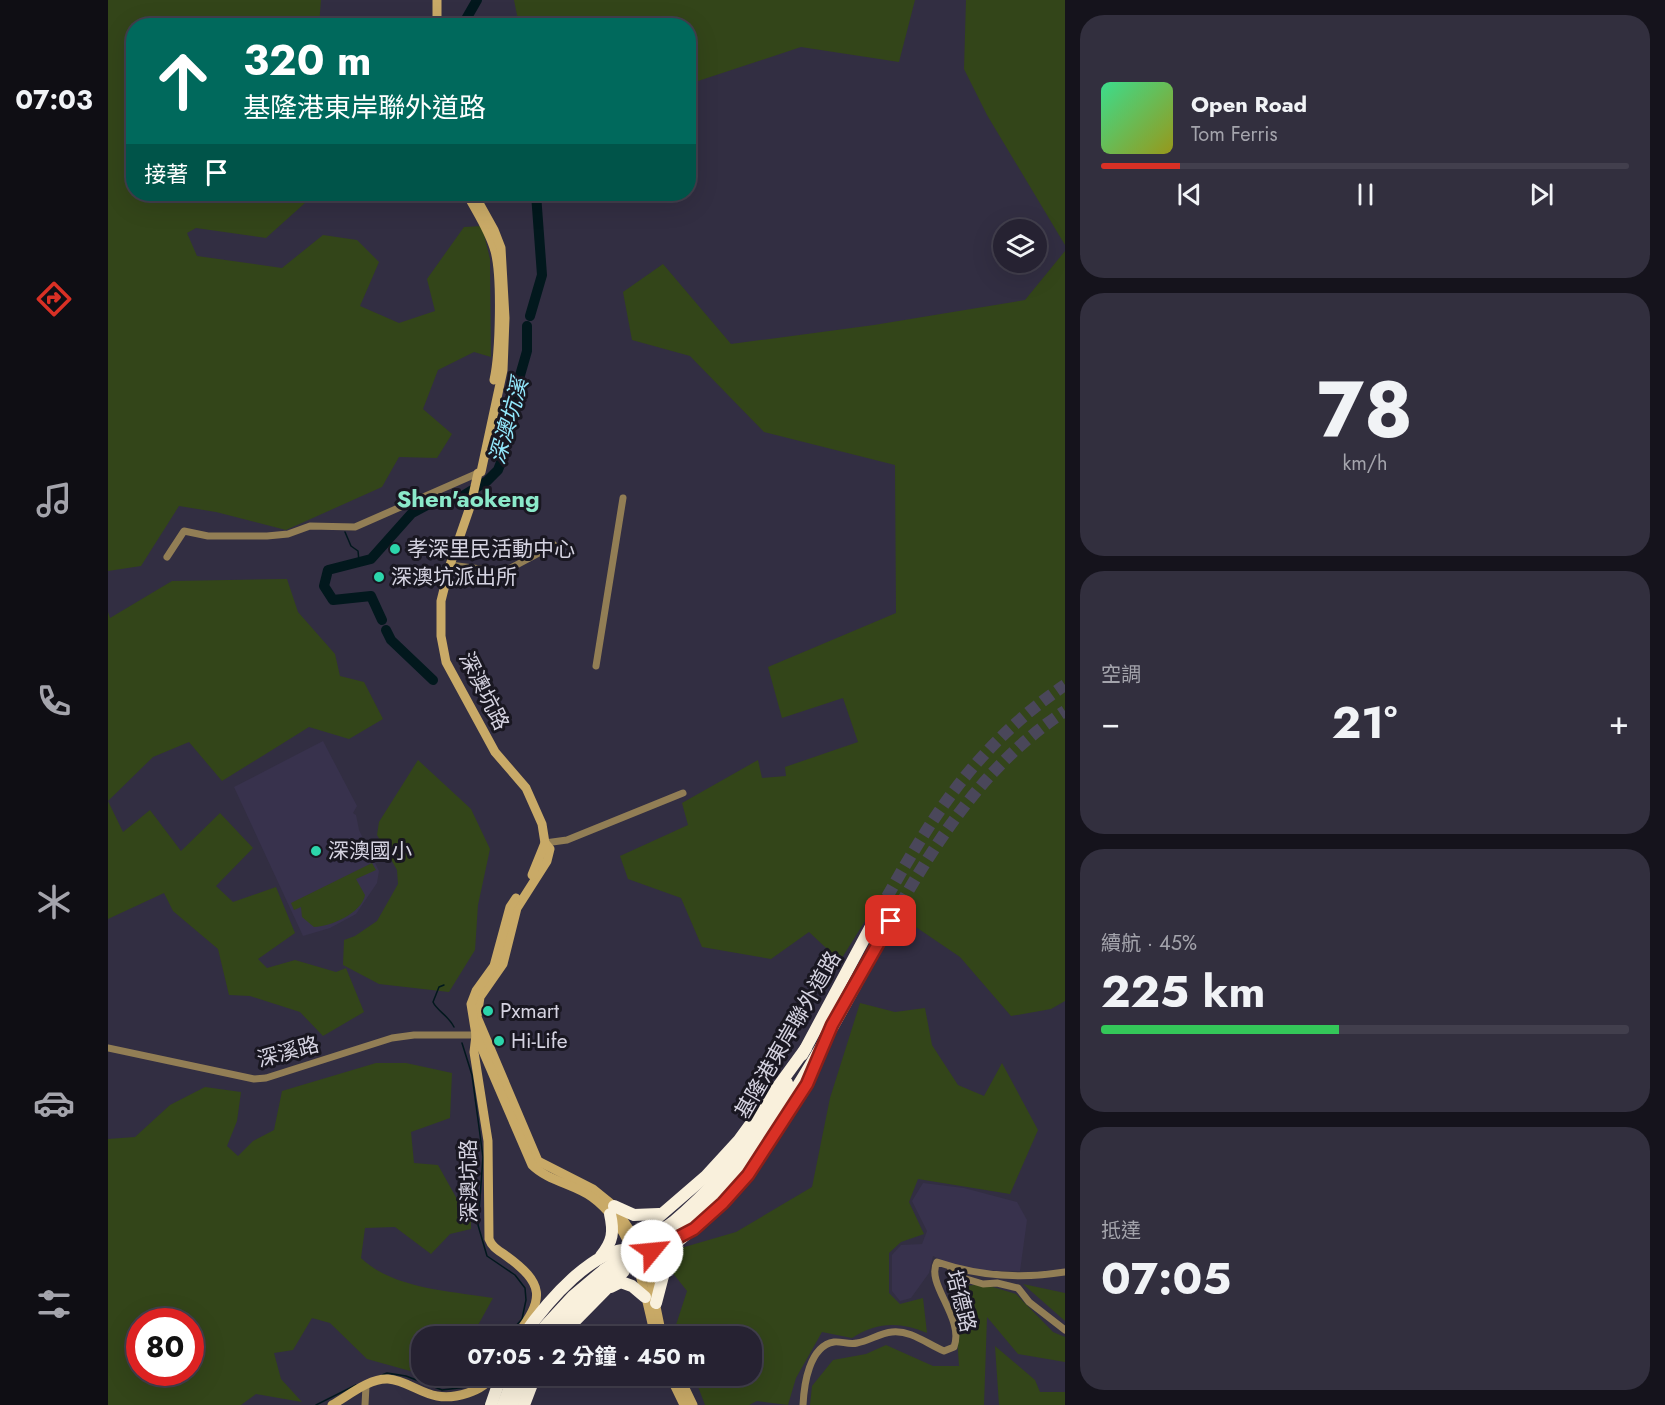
<!DOCTYPE html>
<html lang="zh-TW">
<head>
<meta charset="utf-8">
<style>
  :root { --surface:#262232; --page:#322f3e; --text:#f1f3f6; --muted:#a4a4ac; --line:#423f4d; --accent:#d93025 }
  body { margin:0; font-family:Jost,"Noto Sans TC",sans-serif; background:var(--page); color:var(--text); height:100vh; display:flex; flex-direction:column; font-size:22px; white-space:nowrap }
  * { box-sizing:border-box; margin:0 }
  p { font-size:20px; color:var(--muted) }
  .icon { flex:none; width:33px; height:33px; fill:none; stroke:currentColor; stroke-width:2; stroke-linecap:round; stroke-linejoin:round }
  .map { position:relative; flex:1; overflow:hidden }
  .sheet { display:flex; flex-direction:column; gap:15px; padding:15px; background:#15131c; width:600px }
  .sheet>* { flex:none }
  .banner { position:absolute; left:18px; top:18px; width:570px; height:183px; border-radius:24px; box-shadow:0 6px 24px #0002,0 0 0 2px var(--line); background:#00695c; color:#fff; overflow:hidden }
  .tools { position:absolute; left:885px; top:219px; display:grid; gap:12px }
  .tools a { display:grid; place-items:center; width:54px; height:54px; border-radius:50%; background:var(--surface); box-shadow:0 6px 24px #0002,0 0 0 2px var(--line); font-size:30px }
  .speed { position:absolute; left:18px; top:1308px; display:flex; gap:12px; font-size:30px; font-weight:700; text-align:center }
  .speed>* { display:grid; place-content:center; width:78px; height:78px; border-radius:50%; background:var(--surface); box-shadow:0 6px 24px #0002,0 0 0 2px var(--line); line-height:1 }
  .speed .limit { border:9px solid #d22; background:#fff; color:#111 }
  .pin { position:absolute; display:grid; place-items:center; width:51px; height:51px; color:#fff; margin:-26px; border-radius:12px; box-shadow:0 3px 9px #0006 }
  .me { position:absolute; width:66px; margin:-33px; rotate:62deg; stroke-linejoin:round; filter:drop-shadow(0 0 4px #0008) }
  .turn { display:flex; align-items:center; gap:21px; height:126px; padding:0 18px; font-size:27px }
  .turn .icon { width:78px; height:78px; stroke-width:2.5 }
  .turn b { display:block; font-size:42px; line-height:51px }
  .then { display:flex; align-items:center; height:57px; padding:0 18px; background:#0003; gap:12px; font-size:22px }
  .big { font-size:45px; font-weight:700; line-height:1.1 }
  .sheet .tile { flex:1; display:flex; flex-direction:column; justify-content:center; gap:9px; min-width:0; padding:0 21px; border-radius:24px; background:var(--page) }
  .sheet .dial { align-items:center; gap:0 }
  .dial b { font-size:78px; line-height:1 }
  .song { display:flex; align-items:center; gap:18px }
  .cover { width:72px; height:72px; border-radius:9px; background:linear-gradient(135deg,hsl(150 70% 55%),hsl(60 70% 35%)) }
  .played { height:6px; border-radius:3px; background:linear-gradient(90deg,var(--accent) 15%,var(--line) 15%) }
  .keys { display:flex; justify-content:space-around; direction:ltr }
  .heat { display:flex; justify-content:space-between; align-items:center; font-size:33px; direction:ltr }
  .charge { height:9px; border-radius:4px; background:linear-gradient(90deg,#34c759 45%,var(--line) 0) }
  .trip { position:absolute; left:303px; top:1326px; width:351px; height:60px; border-radius:24px; background:var(--surface); box-shadow:0 6px 24px #0002,0 0 0 2px var(--line); font-weight:700; line-height:60px; text-align:center }
  main { display:flex; flex:1; min-height:0 }
  .menu { display:flex; flex-direction:column; width:108px; justify-content:space-around; align-items:center; background:#0f0e14; color:var(--muted) }
  .menu .icon { width:42px; height:42px }
  .menu .active { color:var(--accent) }
  .menu b { font-size:27px; color:var(--text) }
  .map>svg:first-child { display:block }
</style>
</head>
<body>
<main>
<nav class="menu">
<b>07:03</b>
<svg class="icon active" aria-label="directions" viewBox="0 0 24 24"><path d="M12 3l9 9-9 9-9-9zM9 14v-3h6M13 9l2 2-2 2"/></svg>
<svg class="icon" aria-label="music" viewBox="0 0 24 24"><path d="M9 18V5l10-2v13"/><circle cx="6" cy="18" r="3"/><circle cx="16" cy="16" r="3"/></svg>
<svg class="icon" aria-label="phone" viewBox="0 0 24 24"><path d="M5 4h4l2 5-3 2q2 4 5 5l2-3 5 2v4C11 20 4 13 5 4z"/></svg>
<svg class="icon" aria-label="climate" viewBox="0 0 24 24"><path d="M12 3v18M4 7l16 10M4 17L20 7"/></svg>
<svg class="icon" aria-label="car" viewBox="0 0 24 24"><path d="M5 17H2v-5l4-1 3-4h7l3 4 3 1v5h-3M9 17h6M6 11h13"/><circle cx="7" cy="17" r="2"/><circle cx="17" cy="17" r="2"/></svg>
<svg class="icon" aria-label="filters" viewBox="0 0 24 24"><path d="M4 7h16M4 17h16"/><circle cx="9" cy="7" r="2"/><circle cx="15" cy="17" r="2"/></svg>
</nav>
<div class="map">
<svg width="957" height="1405" viewBox="0 0 957 1405">
  <rect width="100%" height="100%" fill="#322e42"/>
  <g fill="#38324d">
    <path d="M215 741 249 806 245 813 248 815 251 830 271 871 269 883 248 914 222 928 195 936 126 787Z"/>
    <path d="M815 1183 856 1188 909 1202 919 1220 912 1271 858 1270 825 1256 821 1273 803 1298 792 1301 784 1291V1255L793 1245 814 1244 819 1231 804 1201Z"/>
  </g>
  <g fill="#334519" fill-rule="evenodd">
    <path d="M0 0H213L211 25 26 26V194H207L158 238 88 228 79 233 89 256 174 268 215 235 249 240 271 262 252 306 291 323 327 311 319 279 356 227 374 226 382 259 383 357 366 352 330 370 315 409 344 434 329 458 291 457 274 487 178 530 108 512 71 506 33 566 0 571Z"/>
    <path d="M406 0H807L791 62 693 47 581 84 580 26 411 25Z"/>
    <path d="M858 0H957V245L879 115 856 69Z"/>
    <path d="M957 251V1001L943 1009 903 1016 852 957 793 917 767 905 732 961 701 932 663 959 594 947 573 898 520 879 512 856 580 825 574 803 650 760 654 778 678 776 677 767 750 742 735 698 674 718 660 667 788 613 787 465 656 432 582 356 524 340 515 292 555 264 623 344 766 325 917 300Z"/>
    <path d="M179 579 190 612 227 654 232 676 256 682 275 719 241 739 201 727 114 781 81 742 45 757 0 801 15 832 42 810 73 851 112 813 145 848 108 886 125 902 168 887 187 933 150 959 159 968 187 960 228 972 238 968 256 1012 215 1036 192 1012 142 996 121 995 110 949 65 911 56 893 0 919V612L2 618 64 581Z"/>
    <path d="M310 760 363 809 382 849 370 905 367 950 341 992 271 984 235 965 236 940 247 936 269 921 290 884 289 870 269 835 271 822Z"/>
    <path d="M264 863 268 870 248 879 257 895C254 913 222 927 206 927L194 917 193 907 186 910 183 903Z"/>
    <path d="M752 1003 787 1012 817 1008 824 1045 850 1085 876 1096 894 1063 930 1130 902 1194 810 1179 801 1202 816 1234 793 1242 781 1253V1293L792 1304 815 1298 819 1333C792 1321 768 1322 744 1338L714 1332 688 1378 680 1405 649 1401 641 1405H597L586 1376H644V1336H571L567 1328 579 1291 564 1272 573 1248 628 1232 704 1187 722 1098Z"/>
    <path d="M268 1063H298L344 1073 342 1118 303 1132 306 1163 330 1165 349 1199 363 1205V1229L342 1234 323 1254 287 1227 257 1228 253 1258C285 1289 343 1291 385 1298L364 1336H314L313 1374 259 1359 222 1323 204 1318 185 1350 166 1353 173 1379 194 1402 148 1394 133 1405H0V1139L27 1137 62 1105 97 1087 133 1092 129 1121 119 1146 130 1156 145 1141 166 1130 174 1091ZM32 1322H82V1372H32Z"/>
    <path d="M875 1284 908 1294 945 1332 957 1337V1362L910 1354 879 1317 876 1405H702L704 1386 725 1360 758 1354 778 1345 825 1366H851L846 1292 849 1287Z"/>
    <path d="M915 1284 957 1293V1321Z"/>
    <path d="M887 1346 927 1380 932 1392H957V1405H891Z"/>
  </g>
  <g fill="none" stroke-linecap="round" stroke-linejoin="round">
    <g stroke="#02181d" stroke-width="1.5">
      <path d="M237 532 243 546 250 551 251 561"/>
      <path d="M336 985 331 987 325 1002C329 1011 340 1015 346 1027"/>
      <path d="M354 1043 364 1075 375 1157 370 1225 379 1256 407 1275 417 1288 418 1300 414 1319 399 1336"/>
      <path d="M274 1375 279 1373 298 1376 334 1390 359 1387 372 1376"/>
      <path d="M208 1405 248 1385"/>
    </g>
    <g stroke="#02181d" stroke-width="10">
      <path d="M354 26 369 0"/>
      <path d="M422 316 434 275 428 194"/>
      <path d="M274 620 263 596 225 600 216 586 220 570 263 559 304 513 319 505 353 497 379 481 390 470 395 457 399 421 419 351V326"/>
      <path d="M278 630 283 640 325 680"/>
    </g>
    <g stroke="#4a475a" stroke-width="12" stroke-dasharray="12 6" stroke-linecap="butt">
      <path d="M770 913C823 818 865 748 957 685"/>
      <path d="M783 921C829 839 877 764 957 711"/>
    </g>
    <g stroke="#927e55" stroke-width="7">
      <path d="M59 557 76 531 100 536H159L180 534 202 526 247 527 370 473"/>
      <path d="M342 565 388 571 401 569 446 545"/>
      <path d="M488 666 515 498"/>
      <path d="M437 843 459 840 575 793"/>
      <path d="M0 1048 146 1079 158 1078 284 1038 306 1035H368"/>
      <path d="M843 1269 855 1278 875 1284 889 1283 910 1288 921 1302 957 1330"/>
      <path d="M257 1405 258 1386"/>
      <path d="M695 1405C696 1385 701 1346 726 1342 733 1341 741 1345 749 1343 761 1341 772 1333 784 1332 803 1330 819 1344 836 1351L846 1347C857 1318 817 1284 829 1262 870 1276 914 1279 957 1272"/>
    </g>
    <g stroke="#c9aa67" stroke-width="9">
      <path d="M329 26V0"/>
      <path d="M359 194C369 213 381 230 387 251 394 277 392 353 386 380"/>
      <path d="M366 194 386 230 393 248 397 318 395 370 373 472 370 473 363 504 342 565 333 601V636L338 662 387 752 418 788 434 824 437 843 442 849 439 861 409 908 395 964 372 997 369 1017 430 1161 485 1189 506 1206 537 1253 554 1336"/>
      <path d="M424 875 437 843"/>
      <path d="M408 898 402 907 386 966 368 991 363 1004 368 1035 366 1052 380 1141 381 1239C384 1247 390 1250 397 1255 437 1284 437 1298 408 1336"/>
      <path d="M368 1035 424 1165C440 1181 466 1184 484 1197 528 1229 535 1288 547 1336"/>
      <path d="M562 1376 576 1405"/>
      <path d="M571 1376 585 1405"/>
      <path d="M224 1405C240 1396 261 1378 280 1379 297 1380 312 1393 329 1396 346 1399 375 1392 384 1376"/>
    </g>
    <g stroke="#f9f0dc" stroke-width="12">
      <path d="M694 1055 770 913"/>
      <path d="M506 1206 526 1215 551 1214"/>
      <path d="M564 1223C611 1184 648 1136 679 1083"/>
      <path d="M570 1230C667 1149 722 1029 783 921"/>
      <path d="M493 1256C505 1241 506 1232 502 1214"/>
      <path d="M503 1287 513 1282 524 1286 537 1297"/>
      <path d="M548 1303 561 1253 567 1244 615 1203 640 1175 686 1105"/>
      <path d="M415 1336C436 1306 488 1241 530 1250L535 1233 540 1226 598 1176 631 1140 698 1048"/>
      <path d="M428 1336 465 1296 496 1270"/>
      <path d="M439 1336 471 1302 500 1278"/>
      <path d="M452 1336 516 1271"/>
      <path d="M383 1405 393 1376"/>
      <path d="M395 1405 406 1376"/>
      <path d="M404 1405 415 1376"/>
      <path d="M416 1405 427 1376"/>
    </g>
    <g stroke="#f9f0dc" stroke-width="12">
      <path d="M496 1270 564 1223"/>
      <path d="M500 1278 570 1230"/>
    </g>
  </g>
  <g fill="none" stroke-linecap="round" stroke-linejoin="round">
    <g stroke="#8d1f18" stroke-width="15">
      <path id="route" d="M544 1251 586 1229 615 1203 640 1175 699 1084 724 1025 783 921"/>
    </g>
    <use href="#route" stroke="#d93025" stroke-width="10"/>
  </g>
  <g fill="#2cd5ab" stroke="#191721" stroke-width="2">
    <circle cx="287" cy="549" r="6"/>
    <circle cx="271" cy="577" r="6"/>
    <circle cx="208" cy="851" r="6"/>
    <circle cx="380" cy="1011" r="6"/>
    <circle cx="391" cy="1041" r="6"/>
  </g>
  <g text-anchor="middle" dominant-baseline="central" stroke-width="6" stroke-linejoin="round" paint-order="stroke">
    <g font-size="21" fill="#d5d3e1" stroke="#191721" text-anchor="start">
      <text x="299" y="549">孝深里民活動中心</text>
      <text x="283" y="577">深澳坑派出所</text>
      <text x="220" y="851">深澳國小</text>
      <text x="392" y="1011">Pxmart</text>
      <text x="403" y="1041">Hi-Life</text>
    </g>
    <g font-size="21" fill="#d5d3e1" stroke="#191721">
      <text transform="translate(376 691) rotate(63)">深澳坑路</text>
      <text transform="translate(680 1035) rotate(-60)">基隆港東岸聯外道路</text>
      <text transform="translate(180 1052) rotate(-15)">深溪路</text>
      <text transform="translate(361 1181) rotate(-91)">深澳坑路</text>
      <text transform="translate(853 1301) rotate(76)">培德路</text>
    </g>
    <g font-size="22" font-style="italic" fill="#93e8fc" stroke="#191721">
      <text transform="translate(400 421) rotate(-74)">深澳坑溪</text>
    </g>
    <g font-size="24" font-weight="bold" fill="#8be9ca" stroke="#191721">
      <text x="360" y="498">Shen'aokeng</text>
    </g>
  </g>
</svg>
<div class="tools">
<a><svg class="icon" aria-label="layers" viewBox="0 0 24 24"><path d="M12 4l9 5-9 5-9-5zM3 14l9 5 9-5"/></svg></a>
</div>
<div class="speed"><div class="limit">80</div></div>
<div class="pin" style="left:783px;top:921px;background:#d93025"><svg class="icon" aria-label="arrive" viewBox="0 0 24 24"><path d="M6 21V4h12l-3 4 3 4H6"/></svg></div>
<svg class="me" style="left:544px;top:1251px" viewBox="-20 -20 40 40"><circle r="19" fill="#fff"/><path d="M0-13L10 11 0 6-10 11z" fill="#d93025"/></svg>
<div class="trip">07:05 · 2 分鐘 · 450 m</div>
<div class="banner">
<div class="turn"><svg class="icon" aria-label="ahead" viewBox="0 0 24 24"><path d="M12 20V5M6 11l6-6 6 6"/></svg><div><b>320 m</b>基隆港東岸聯外道路</div></div>
<div class="then">接著<svg class="icon" aria-label="arrive" viewBox="0 0 24 24"><path d="M6 21V4h12l-3 4 3 4H6"/></svg></div>
</div>
</div>
<section class="sheet">
<div class="tile">
<div class="song"><i class="cover"></i><div><b>Open Road</b><p>Tom Ferris</p></div></div>
<div class="played"></div>
<div class="keys"><svg class="icon" aria-label="previous" viewBox="0 0 24 24"><path d="M18 5L8 12l10 7zM5 5v14"/></svg><svg class="icon" aria-label="pause" viewBox="0 0 24 24"><path d="M8 5v14M16 5v14"/></svg><svg class="icon" aria-label="next" viewBox="0 0 24 24"><path d="M6 5l10 7-10 7zM19 5v14"/></svg></div>
</div>
<div class="tile dial"><b>78</b><p>km/h</p></div>
<div class="tile"><p>空調</p>
<div class="heat"><a>−</a><b class="big">21°</b><a>+</a></div>
</div>
<div class="tile"><p>續航 · 45%</p><b class="big">225 km</b><div class="charge"></div></div>
<div class="tile"><p>抵達</p><b class="big">07:05</b></div>
</section>
</main>
</body>
</html>
